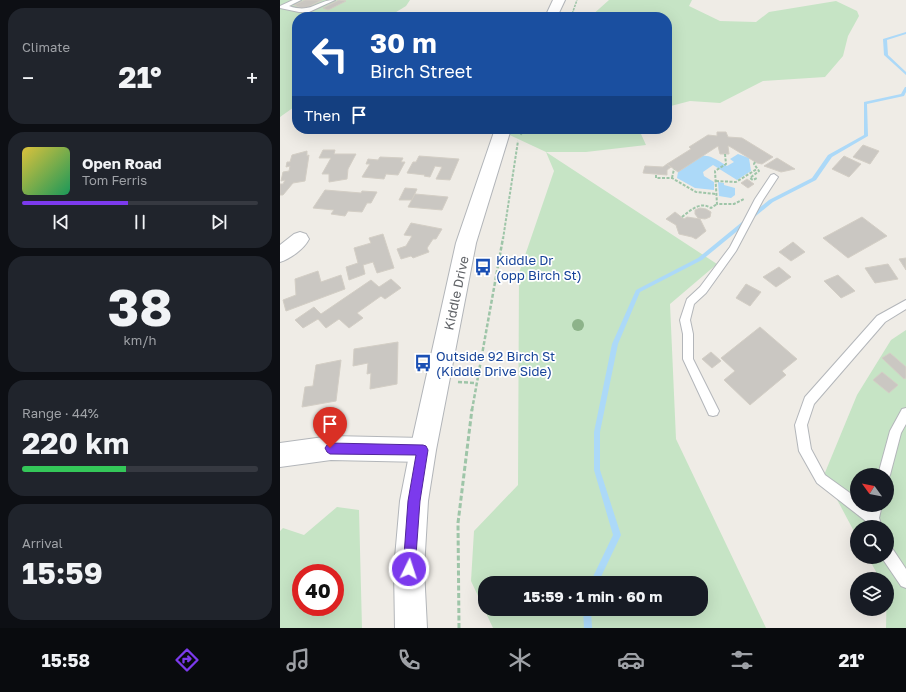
<!DOCTYPE html>
<html lang="en">
<head>
<meta charset="utf-8">
<style>
  :root { --surface:#171b24; --page:#20242c; --text:#f1f3f6; --muted:#9ea1a6; --line:#363941; --accent:#7c3aed }
  body { margin:0; font-family:"Golos Text",sans-serif; background:var(--page); color:var(--text); height:100vh; display:flex; flex-direction:column; font-size:15px; white-space:nowrap }
  * { box-sizing:border-box; margin:0 }
  p { font-size:13px; color:var(--muted) }
  .icon { flex:none; width:22px; height:22px; fill:none; stroke:currentColor; stroke-width:2; stroke-linecap:round; stroke-linejoin:round }
  .map { position:relative; flex:1; overflow:hidden }
  .details { display:flex; flex-direction:column; gap:8px; padding:8px; background:#0d0f14; width:280px }
  .details>* { flex:none }
  .guide { position:absolute; left:12px; top:12px; width:380px; height:122px; border-radius:16px; box-shadow:0 4px 16px #0002; background:#1a4fa0; color:#fff; overflow:hidden }
  .needle { width:26px; rotate:303deg }
  .tools { position:absolute; left:570px; top:468px; display:grid; gap:8px }
  .tools a { display:grid; place-items:center; width:44px; height:44px; border-radius:50%; background:var(--surface); box-shadow:0 4px 16px #0002; font-size:20px }
  .speed { position:absolute; left:12px; top:564px; display:flex; gap:8px; font-size:20px; font-weight:700; text-align:center }
  .speed>* { display:grid; place-content:center; width:52px; height:52px; border-radius:50%; background:var(--surface); box-shadow:0 4px 16px #0002; line-height:1 }
  .speed .limit { border:6px solid #d22; background:#fff; color:#111 }
  .pin { position:absolute; display:grid; place-items:center; width:34px; height:34px; color:#fff; margin:-41px -17px; border-radius:50% 50% 50% 0; rotate:-45deg; box-shadow:0 0 4px #0007 }
  .pin .icon { rotate:45deg }
  .me { position:absolute; width:44px; margin:-22px; rotate:4deg; stroke-linejoin:round; filter:drop-shadow(0 0 3px #0008) }
  .turn { display:flex; align-items:center; gap:14px; height:84px; padding:0 12px; font-size:18px }
  .turn .icon { width:52px; height:52px; stroke-width:2.5 }
  .turn b { display:block; font-size:28px; line-height:34px }
  .then { display:flex; align-items:center; height:38px; padding:0 12px; background:#0003; gap:8px; font-size:15px }
  .big { font-size:30px; font-weight:700; line-height:1.1 }
  .details .tile { flex:1; display:flex; flex-direction:column; justify-content:center; gap:6px; min-width:0; padding:0 14px; border-radius:16px; background:var(--page) }
  .details .dial { align-items:center; gap:0 }
  .dial b { font-size:52px; line-height:1 }
  .song { display:flex; align-items:center; gap:12px }
  .cover { width:48px; height:48px; border-radius:6px; background:linear-gradient(135deg,hsl(50 70% 55%),hsl(150 70% 35%)) }
  .played { height:4px; border-radius:2px; background:linear-gradient(90deg,var(--accent) 45%,var(--line) 45%) }
  .keys { display:flex; justify-content:space-around; direction:ltr }
  .heat { display:flex; justify-content:space-between; align-items:center; font-size:22px; direction:ltr }
  .charge { height:6px; border-radius:3px; background:linear-gradient(90deg,#34c759 44%,var(--line) 0) }
  .trip { position:absolute; left:198px; top:576px; width:230px; height:40px; border-radius:16px; background:var(--surface); box-shadow:0 4px 16px #0002; font-weight:700; line-height:40px; text-align:center }
  .dock { display:flex; height:64px; justify-content:space-around; align-items:center; background:#090b0e; color:var(--muted) }
  .dock .icon { width:28px; height:28px }
  .dock .on { color:var(--accent) }
  .dock b { font-size:18px; color:var(--text) }
  main { display:flex; flex:1; min-height:0 }
  .map>svg:first-child { display:block }
</style>
</head>
<body>
<main>
<section class="details">
<div class="tile"><p>Climate</p>
<div class="heat"><a>−</a><b class="big">21°</b><a>+</a></div>
</div>
<div class="tile">
<div class="song"><i class="cover"></i><div><b>Open Road</b><p>Tom Ferris</p></div></div>
<div class="played"></div>
<div class="keys"><svg class="icon" aria-label="previous" viewBox="0 0 24 24"><path d="M18 5L8 12l10 7zM5 5v14"/></svg><svg class="icon" aria-label="pause" viewBox="0 0 24 24"><path d="M8 5v14M16 5v14"/></svg><svg class="icon" aria-label="next" viewBox="0 0 24 24"><path d="M6 5l10 7-10 7zM19 5v14"/></svg></div>
</div>
<div class="tile dial"><b>38</b><p>km/h</p></div>
<div class="tile"><p>Range · 44%</p><b class="big">220 km</b><div class="charge"></div></div>
<div class="tile"><p>Arrival</p><b class="big">15:59</b></div>
</section>
<div class="map">
<svg width="626" height="628" viewBox="0 0 626 628">
  <rect width="100%" height="100%" fill="#efece6"/>
  <g fill="#c6e4c5" fill-rule="evenodd">
    <path d="M0 0H130L126 6 108 17H17V105L0 117Z"/>
    <path d="M329 0H412L409 6 440 21 476 22 489 12 556 1 577 11 579 16 568 36 563 56 545 77 483 81 440 103 410 101 387 107V17H310Z"/>
    <path d="M221 129H362L361 134 366 145 306 152H266L437 264 390 304 396 439 486 628H213L191 581 194 531 238 485 239 273 274 171 266 152 221 131ZM205 583H421V609H205Z"/>
    <path d="M626 330V628H606L607 579H600L588 557H607V527H577V537L544 475 577 395 611 340ZM577 475H607V505H577Z"/>
    <path d="M57 507 79 510 82 628H0V531L3 528 24 535ZM21 573H55V607H21Z"/>
  </g>
  <g fill="#acd9f8">
    <path d="M458 154 469 158 471 171 457 180 433 165 423 172 424 176 434 182V190L415 188 397 178 398 172C423 155 420 149 447 166L454 162 450 159Z"/>
    <path d="M438 182 444 183V185L455 188V195L451 198 439 196Z"/>
  </g>
  <g fill="none" stroke-linecap="round" stroke-linejoin="round">
    <g fill="#acd9f8" fill-rule="evenodd">
      <path d="M626 32V34L607 40 608 55 626 72V75L604 55 603 39Z"/>
      <path d="M625 87H626V92L624 96 587 104 588 136 552 157 536 180 493 202 422 260 360 292 338 344 320 432V470L341 535 318 583H310L333 535 314 470V432L332 344 356 290 418 258 489 200 532 178 548 155 584 135V102L621 94Z"/>
      <path d="M303 609H311L312 628H304Z"/>
    </g>
  </g>
  <g fill="#cac7c2" stroke="#d3cec5">
    <path d="M25 0H42L24 9 14 5Z"/>
    <path d="M59 0 66 1 48 10 43 8Z"/>
    <path d="M437 132H446L448 137 462 138 493 157 482 164 477 163 449 146H448L449 154H440L438 146 398 172 387 164 411 149 409 147 428 135 437 136Z"/>
    <path d="M583 145 599 151 590 164 573 157Z"/>
    <path d="M43 150H55L54 154H76L68 169 67 179 49 182V174H42L51 158H39Z"/>
    <path d="M27 151V156L29 155 25 181 13 183 3 195H0V184H3L5 180 1 181 3 172 9 171 10 166 6 167 7 162H10L12 155Z"/>
    <path d="M139 156 179 159 170 180 156 179 162 167 155 166 150 177 144 176 145 175 127 173 133 162H136Z"/>
    <path d="M564 156 581 164 569 177 552 169Z"/>
    <path d="M100 157 123 158 121 162H125L118 175 106 174 104 179 82 177 90 164H86L88 159 98 160Z"/>
    <path d="M497 158 515 169 501 172 484 166Z"/>
    <path d="M387 164 391 167 387 170V175L363 173 365 166 383 167Z"/>
    <path d="M467 179 474 184 468 188 461 183Z"/>
    <path d="M125 188 137 189 132 200H119Z"/>
    <path d="M45 190 81 193 82 191 97 192 91 203H87L82 212 68 211 65 216 51 214 54 210 33 208Z"/>
    <path d="M135 194 168 197 162 210 128 207Z"/>
    <path d="M420 208 426 209 431 212 430 217 425 219 418 218 415 214V210Z"/>
    <path d="M395 212 404 219 407 217 420 219 426 231 416 239 412 237 399 234 396 225 386 219Z"/>
    <path d="M582 217 607 236 568 258 543 238Z"/>
    <path d="M131 223 162 229 156 239H153L147 248 149 252 133 258 131 256 121 259 117 249 126 246 132 236 124 235Z"/>
    <path d="M103 234 114 268 97 273 93 262 83 265 85 274 69 280 66 267 78 263 74 248 91 243 89 238Z"/>
    <path d="M513 242 525 252 511 261 499 252Z"/>
    <path d="M626 258V270L619 259Z"/>
    <path d="M608 264 618 279 595 283 585 268Z"/>
    <path d="M499 267 511 277 496 287 483 277Z"/>
    <path d="M38 271 41 282 61 275 65 289 6 311 3 300 16 295 15 279Z"/>
    <path d="M558 275 575 291 561 298 544 281Z"/>
    <path d="M111 279 121 288 105 299 101 296 77 313 83 318 69 328 59 319 46 328 38 319 23 328 15 320 34 307 41 314 91 280 99 287Z"/>
    <path d="M466 284 481 292 470 306 456 298Z"/>
    <path d="M480 327 517 359 502 371 506 375 470 405 444 380 455 371 441 358Z"/>
    <path d="M118 342 117 384 90 389 91 373 87 374 88 363 73 366 74 349Z"/>
    <path d="M431 352 441 361 432 368 422 359Z"/>
    <path d="M610 353 626 367V378L624 379 602 358Z"/>
    <path d="M61 360 56 401 22 407 25 387 33 386 36 365Z"/>
    <path d="M602 372 618 385 609 393 593 380Z"/>
  </g>
  <g fill="none" stroke-linecap="round" stroke-linejoin="round">
    <g stroke="#b3b6ba" stroke-width="2">
      <g id="lane">
        <path d="M13 0H21L9 6C32 14 36 0 55 0L29 12H19L0 8V6Z"/>
        <path d="M494 174 498 177 483 200 456 251 426 293 414 304 410 320 413 334V359L439 411 437 415 433 416 429 415 403 359V334L400 320 407 299 420 287 450 247 475 199 491 175Z"/>
        <path d="M626 300V309L605 322 534 404 527 425 531 449 545 475 577 498V505H586L589 507 590 505H602L599 518 602 527H588L587 522 537 483 519 451 515 425 525 397 597 316Z"/>
        <path d="M626 408V424L621 433 610 475 607 480V475H598L610 431 622 409Z"/>
        <path d="M607 546 612 548 626 569V588L621 586 602 558 607 557Z"/>
      </g>
    </g>
    <g stroke="#b3b6ba" stroke-width="2">
      <g id="street">
        <path d="M20 232 26 234 29 239C24 249 10 259 0 262V245L14 234Z"/>
        <path d="M51 436 143 438 151 442 155 450 151 458 143 462 51 460 0 467V443Z"/>
      </g>
    </g>
    <g stroke="#b2b5b9" stroke-width="2">
      <g id="secondary">
        <path d="M273 0H285L277 17H265Z"/>
        <path d="M215 129H231L196 243 156 450 148 501 144 569 147 628H115L114 569 120 501 130 450 176 243Z"/>
      </g>
    </g>
    <path stroke="#9ec5a8" stroke-width="1.5" stroke-dasharray="2.5 1" stroke-linecap="butt" d="M291 17 297 0"/>
    <g stroke="#9ec5a8" stroke-width="2" stroke-dasharray="3 1.5" stroke-linecap="butt">
      <path d="M241 135 242 129"/>
      <path d="M445 154 446 164 435 171 437 204H454L464 199"/>
      <path d="M475 162 474 164 479 171 470 178 473 180 477 178"/>
      <path d="M376 175V178H392L416 192 436 194"/>
      <path d="M392 178 394 169"/>
      <path d="M436 181 456 182 477 169"/>
      <path d="M402 217C411 210 420 201 431 208L437 204"/>
      <path d="M223 239 238 141"/>
    </g>
    <g stroke="#9ec5a8" stroke-width="2.5" stroke-dasharray="4 2" stroke-linecap="butt">
      <path d="M178 382 196 383"/>
      <path d="M192 410 223 238"/>
    </g>
    <path stroke="#9ec5a8" stroke-width="3" stroke-dasharray="5 2.5" stroke-linecap="butt" d="M179 628 178 523 192 409"/>
    <use href="#lane" fill="#fff" fill-rule="evenodd"/>
    <use href="#street" fill="#fff" fill-rule="evenodd"/>
    <use href="#secondary" fill="#fff" fill-rule="evenodd"/>
  </g>
  <circle fill="#8db38a" cx="298" cy="325" r="6"/>
  <path fill="#7c3aed" stroke="#51269a" d="M50 443 143 445 146 446 148 450 140 501 135 569 133 574 129 575 124 574 123 569 128 501 136 455 50 454 47 452 45 448 47 445Z"/>
  <defs>
    <g id="bus-bare" transform="scale(1.38)"><path d="M-5-6H5V4H4V6H2V4H-2V6H-4V4H-5ZM-3.5-4V0h7V-4ZM-3.5 1.2v1.5H-2V1.2ZM2 1.2v1.5H3.5V1.2Z" fill="#1a4fb4" stroke="#fff" stroke-width="2.5" paint-order="stroke"/></g>
  </defs>
  <g fill-rule="evenodd">
    <use href="#bus-bare" x="203" y="267"/>
    <use href="#bus-bare" x="143" y="363"/>
  </g>
  <g text-anchor="middle" dominant-baseline="central" stroke-width="3.5" stroke-linejoin="round" paint-order="stroke">
    <g font-size="13" fill="#164399" stroke="#fff" text-anchor="start">
      <text x="216" y="260">Kiddle Dr<tspan x="216" dy="15">(opp Birch St)</tspan></text>
      <text x="156" y="356">Outside 92 Birch St<tspan x="156" dy="15">(Kiddle Drive Side)</tspan></text>
    </g>
    <g font-size="13" fill="#5e6165" stroke="#fff">
      <text transform="translate(176 293) rotate(-78)">Kiddle Drive</text>
    </g>
  </g>
</svg>
<div class="tools">
<a><svg class="needle" viewBox="-14 -14 28 28"><path d="M0-13l5 13h-10z" fill="#e53935"/><path d="M0 13l5-13h-10z" fill="#9ea1a6"/></svg></a>
<a><svg class="icon" aria-label="search" viewBox="0 0 24 24"><circle cx="10" cy="10" r="6"/><path d="M15 15l6 6"/></svg></a>
<a><svg class="icon" aria-label="layers" viewBox="0 0 24 24"><path d="M12 4l9 5-9 5-9-5zM3 14l9 5 9-5"/></svg></a>
</div>
<div class="speed"><div class="limit">40</div></div>
<div class="pin" style="left:50px;top:448px;background:#d93025"><svg class="icon" aria-label="arrive" viewBox="0 0 24 24"><path d="M6 21V4h12l-3 4 3 4H6"/></svg></div>
<svg class="me" style="left:129px;top:569px" viewBox="-20 -20 40 40"><circle r="17" fill="#7c3aed" stroke="#fff" stroke-width="3"/><path d="M0-11L8 9 0 5-8 9z" fill="#fff"/></svg>
<div class="trip">15:59 · 1 min · 60 m</div>
<div class="guide">
<div class="turn"><svg class="icon" aria-label="left" viewBox="0 0 24 24"><path d="M17 20v-9H6M10 6l-5 5 5 5"/></svg><div><b>30 m</b>Birch Street</div></div>
<div class="then">Then<svg class="icon" aria-label="arrive" viewBox="0 0 24 24"><path d="M6 21V4h12l-3 4 3 4H6"/></svg></div>
</div>
</div>
</main>
<nav class="dock">
<b>15:58</b>
<svg class="icon on" aria-label="directions" viewBox="0 0 24 24"><path d="M12 3l9 9-9 9-9-9zM9 14v-3h6M13 9l2 2-2 2"/></svg>
<svg class="icon" aria-label="music" viewBox="0 0 24 24"><path d="M9 18V5l10-2v13"/><circle cx="6" cy="18" r="3"/><circle cx="16" cy="16" r="3"/></svg>
<svg class="icon" aria-label="phone" viewBox="0 0 24 24"><path d="M5 4h4l2 5-3 2q2 4 5 5l2-3 5 2v4C11 20 4 13 5 4z"/></svg>
<svg class="icon" aria-label="climate" viewBox="0 0 24 24"><path d="M12 3v18M4 7l16 10M4 17L20 7"/></svg>
<svg class="icon" aria-label="car" viewBox="0 0 24 24"><path d="M5 17H2v-5l4-1 3-4h7l3 4 3 1v5h-3M9 17h6M6 11h13"/><circle cx="7" cy="17" r="2"/><circle cx="17" cy="17" r="2"/></svg>
<svg class="icon" aria-label="filters" viewBox="0 0 24 24"><path d="M4 7h16M4 17h16"/><circle cx="9" cy="7" r="2"/><circle cx="15" cy="17" r="2"/></svg>
<b>21°</b>
</nav>
</body>
</html>
